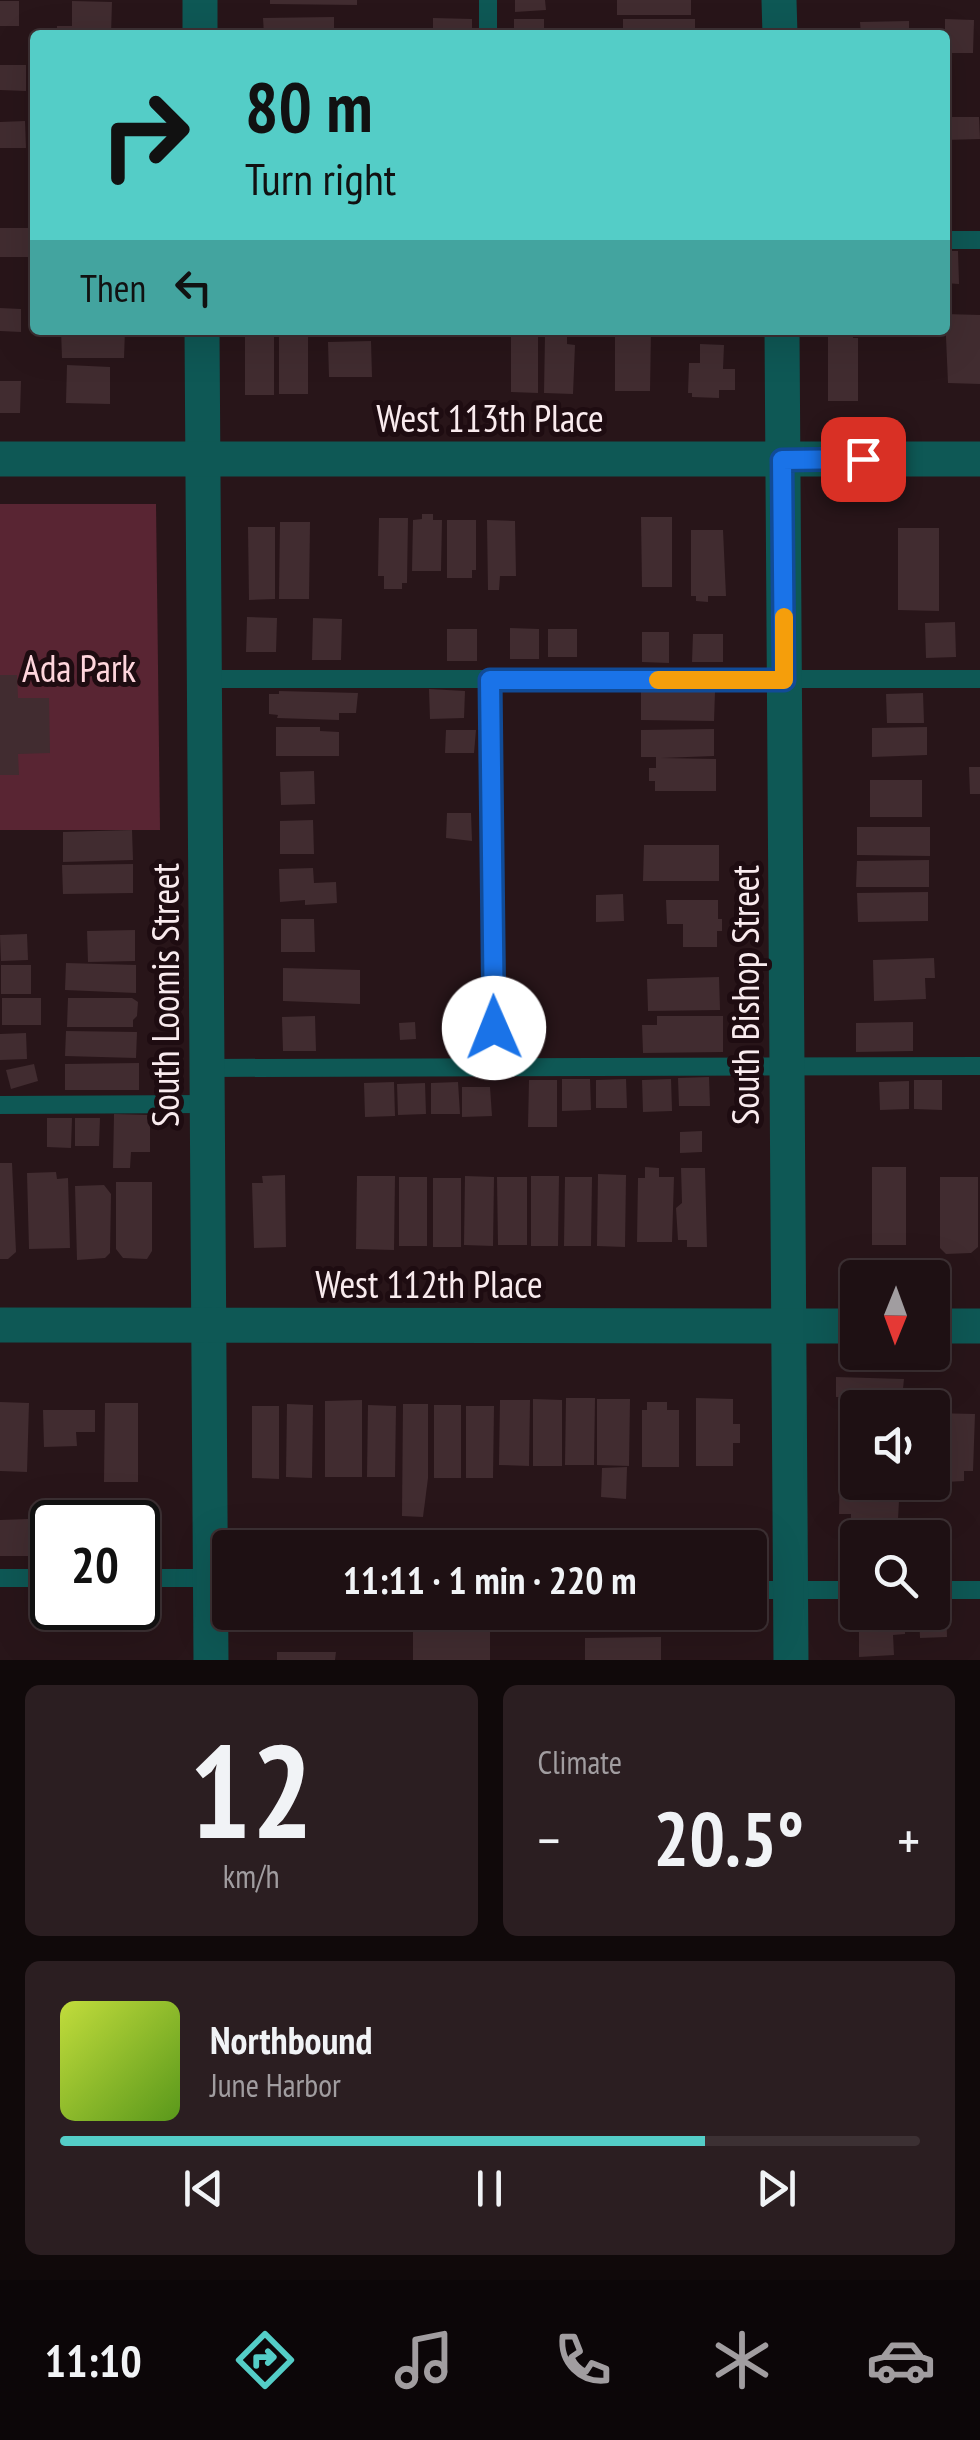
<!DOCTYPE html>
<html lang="en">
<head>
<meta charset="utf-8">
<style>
  :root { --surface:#1e1013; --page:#2b1e21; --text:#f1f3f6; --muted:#a19da0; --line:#3c3033; --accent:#54cdc7 }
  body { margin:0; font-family:"PT Sans Narrow",sans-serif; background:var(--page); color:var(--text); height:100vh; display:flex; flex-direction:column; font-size:38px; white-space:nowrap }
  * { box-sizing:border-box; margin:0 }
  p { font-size:32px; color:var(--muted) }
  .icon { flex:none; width:55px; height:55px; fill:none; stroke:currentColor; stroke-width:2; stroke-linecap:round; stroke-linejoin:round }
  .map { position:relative; height:1660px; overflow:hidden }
  .panel { display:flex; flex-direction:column; gap:25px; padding:25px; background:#10090a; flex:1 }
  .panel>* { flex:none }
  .banner { position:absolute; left:30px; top:30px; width:920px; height:305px; border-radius:10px; box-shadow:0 10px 40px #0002,0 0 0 2px var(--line); background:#54cdc7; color:#111; overflow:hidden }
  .needle { width:65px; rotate:181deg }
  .fabs { position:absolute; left:840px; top:1260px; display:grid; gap:20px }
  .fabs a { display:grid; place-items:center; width:110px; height:110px; border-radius:10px; background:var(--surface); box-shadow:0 10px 40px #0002,0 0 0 2px var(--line); font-size:50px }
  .speed { position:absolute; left:30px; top:1500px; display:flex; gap:20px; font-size:50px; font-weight:700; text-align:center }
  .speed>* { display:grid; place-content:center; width:130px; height:130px; border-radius:50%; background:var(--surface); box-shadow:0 10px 40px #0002,0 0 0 2px var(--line); line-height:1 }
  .speed .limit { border:5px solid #111; border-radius:15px; background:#fff; color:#111 }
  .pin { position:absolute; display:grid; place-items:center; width:85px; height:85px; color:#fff; margin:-42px; border-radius:20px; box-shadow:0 5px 15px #0006 }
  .me { position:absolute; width:110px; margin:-55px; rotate:359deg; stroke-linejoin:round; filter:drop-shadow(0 0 8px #0008) }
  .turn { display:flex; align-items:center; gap:35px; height:210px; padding:0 50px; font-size:45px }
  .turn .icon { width:130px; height:130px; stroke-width:2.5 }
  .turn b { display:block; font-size:70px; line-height:85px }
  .then { display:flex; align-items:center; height:95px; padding:0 50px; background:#0003; gap:20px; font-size:38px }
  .big { font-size:75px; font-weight:800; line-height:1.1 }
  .panel .tile { flex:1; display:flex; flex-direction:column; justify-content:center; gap:15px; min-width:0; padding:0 35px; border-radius:15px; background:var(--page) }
  .panel .dial { align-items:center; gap:0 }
  .dial b { font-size:130px; line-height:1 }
  .song { display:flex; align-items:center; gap:30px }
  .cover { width:120px; height:120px; border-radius:15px; background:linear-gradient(135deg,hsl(70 70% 55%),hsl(90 70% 35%)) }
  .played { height:10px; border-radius:5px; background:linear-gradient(90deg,var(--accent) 75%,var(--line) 75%) }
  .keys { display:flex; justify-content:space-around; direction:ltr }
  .heat { display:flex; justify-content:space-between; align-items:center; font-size:55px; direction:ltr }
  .panel .tiles { flex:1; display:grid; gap:25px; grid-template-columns:1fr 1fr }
  .tile:last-child { grid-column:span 2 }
  .trip { position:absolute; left:212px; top:1530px; width:555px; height:100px; border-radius:10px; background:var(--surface); box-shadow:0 10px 40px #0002,0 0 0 2px var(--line); font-weight:800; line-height:100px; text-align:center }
  .menu { display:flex; height:160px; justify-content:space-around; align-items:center; background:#0c0608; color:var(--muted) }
  .menu .icon { width:70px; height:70px }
  .menu .active { color:var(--accent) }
  .menu b { font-size:45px; color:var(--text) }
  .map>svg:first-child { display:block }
</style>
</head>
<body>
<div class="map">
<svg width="980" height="1660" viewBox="0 0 980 1660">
  <rect width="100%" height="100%" fill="#281519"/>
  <path fill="#592533" d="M0 504H156L160 830H0Z"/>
  <g fill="#412c30">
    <path d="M270 0H357V5L270 4Z"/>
    <path d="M515 0H545L546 10 515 12Z"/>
    <rect x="617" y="0" width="74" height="15"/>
    <rect x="0" y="1" width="19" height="25"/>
    <path d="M72 1 112 2 111 35H57V26H72Z"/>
    <path d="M334 17V35H264L263 18Z"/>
    <path d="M433 18 472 19V35H433Z"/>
    <rect x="514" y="19" width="30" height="16"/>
    <rect x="623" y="19" width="72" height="16"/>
    <path d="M945 19 974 20 973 53H945Z"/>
    <path d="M909 21V35H861L860 22Z"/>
    <path d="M0 65H26V91L0 90Z"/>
    <path d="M945 117H979L980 139 945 140Z"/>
    <path d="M25 121 26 148H0V122Z"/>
    <rect x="0" y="228" width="35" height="29"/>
    <path d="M945 251H958L959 284 945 283Z"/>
    <path d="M0 308 21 309V332L0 331Z"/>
    <path d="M945 314 980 315V384L948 383Z"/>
    <path d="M61 330H125L124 358H62Z"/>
    <rect x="245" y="330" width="29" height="65"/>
    <rect x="279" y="330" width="29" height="64"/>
    <path d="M511 330H538V393L511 392Z"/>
    <path d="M615 330H651L650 391H615Z"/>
    <path d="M828 330H853V338H858V401H828Z"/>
    <path d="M545 335H567V344L575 345 573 394 544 393Z"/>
    <path d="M371 341 372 377H329L328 342Z"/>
    <path d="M700 344 724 345 723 369H735V390H719V398L692 397V393H688L689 363H700Z"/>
    <path d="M67 365 110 367V404L66 403Z"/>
    <path d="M0 381H21L20 413H0Z"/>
    <path d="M422 514H433V520H442L441 571H412L413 520 422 519Z"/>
    <path d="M641 517H672V587H642Z"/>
    <path d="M379 518H408L407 583H402V589H384V576H378Z"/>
    <path d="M447 520H476V570H472V578H447Z"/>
    <path d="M487 520 515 521 516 576H500L499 590H488Z"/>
    <path d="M280 522H310L309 599H279Z"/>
    <path d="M248 527H275V599L249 600Z"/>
    <path d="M898 528H939V611L898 610Z"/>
    <path d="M691 530H723L726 596H708V602L696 601V596H691Z"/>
    <path d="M247 617 277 618 276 652H246Z"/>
    <path d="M313 618 342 619 341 660H312Z"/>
    <path d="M955 622 956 657 926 658 925 623Z"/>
    <path d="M510 628 539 629V659H510Z"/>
    <rect x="447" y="629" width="30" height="32"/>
    <rect x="548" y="629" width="29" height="28"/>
    <path d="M642 632H669V663L642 662Z"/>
    <path d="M693 634H723V662H692Z"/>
    <path d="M0 675H17L18 698H49L50 753 18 754 19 775H0Z"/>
    <path d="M429 689 465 691 464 718 430 719Z"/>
    <path d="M279 691 358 693 356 713H339V720L277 718 278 715 269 714V694H279Z"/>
    <path d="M641 691 715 692 714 721 641 720Z"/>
    <path d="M923 693 924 723H887L886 694Z"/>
    <path d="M276 727H320V731L339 732V756H276Z"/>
    <path d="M927 727V755L872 757V728Z"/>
    <path d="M714 729V756L661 758 716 759V791H655V781H649V768H656V757H641V730Z"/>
    <path d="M446 730H476L474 753H445Z"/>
    <path d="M969 767H980V794H970Z"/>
    <path d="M314 771 315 804 281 805 280 772Z"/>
    <rect x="870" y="780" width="52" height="37"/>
    <path d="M447 813H471L472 841 446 838Z"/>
    <path d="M313 820 314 854H280V821Z"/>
    <path d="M857 827H930V856L857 855Z"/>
    <path d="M132 830 133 860 63 862V832Z"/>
    <path d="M644 845H719V881H643Z"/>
    <path d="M929 860V887H856L857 861Z"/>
    <path d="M133 864V893L63 894 62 865Z"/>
    <path d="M313 868 314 883 336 882 337 903 305 905V900L280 902 279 869Z"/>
    <path d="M928 892V921L858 922 857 893Z"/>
    <path d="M623 894 624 921 596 922V895Z"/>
    <path d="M666 900H718V919H722V931H717V947H683V924H667Z"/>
    <path d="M281 919H314L315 952H281Z"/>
    <path d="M135 930V961L88 962 87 931Z"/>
    <path d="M27 934 28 960 1 961 0 935Z"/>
    <path d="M934 958 935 978H925L926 999 874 1001 873 960Z"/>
    <path d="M66 963 136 965V993L65 990Z"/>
    <rect x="1" y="965" width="30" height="29"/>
    <path d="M283 968 360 970V1004L283 1001Z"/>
    <path d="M719 977 720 1010 648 1011 647 979Z"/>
    <rect x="2" y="998" width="39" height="27"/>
    <path d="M68 998H132L138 1002 137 1016 133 1020V1027H67Z"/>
    <path d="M315 1016 316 1051H283L282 1017Z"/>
    <path d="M657 1016H723V1052L643 1053 642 1025H657Z"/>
    <path d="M505 1020H534L535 1050 505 1051Z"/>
    <path d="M415 1022 416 1039 400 1040 399 1023Z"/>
    <path d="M913 1022V1051L856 1052V1023Z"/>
    <path d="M66 1031 137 1032 136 1058 65 1056Z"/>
    <path d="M26 1033 27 1059 0 1060V1034Z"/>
    <path d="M139 1063V1090H65V1064Z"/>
    <path d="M34 1064 38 1081 11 1089 6 1070Z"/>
    <path d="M709 1077 710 1106H679L678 1078Z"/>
    <path d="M562 1079H590L591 1110 562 1111Z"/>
    <path d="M626 1079 627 1108H596V1080Z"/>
    <path d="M671 1079 672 1111 643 1112 642 1080Z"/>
    <path d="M529 1080H557V1127H528Z"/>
    <path d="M914 1080H942V1110L914 1109Z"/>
    <path d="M909 1081V1109L880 1110 879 1082Z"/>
    <path d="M394 1082 395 1116 365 1117 364 1083Z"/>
    <path d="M458 1082 460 1114H431V1083Z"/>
    <path d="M425 1083 426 1114 398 1115 397 1084Z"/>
    <path d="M462 1087H490L492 1116 462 1117Z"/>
    <path d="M114 1114 150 1115V1152H131L130 1168H113Z"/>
    <path d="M47 1118H72L71 1148 47 1147Z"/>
    <path d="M75 1118H100L99 1146H75Z"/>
    <path d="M702 1131V1152L680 1153V1132Z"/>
    <path d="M0 1163H12L16 1252 8 1259H0Z"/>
    <path d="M645 1167 659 1168V1177H674L672 1242H637L638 1178H645Z"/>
    <rect x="872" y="1167" width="34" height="78"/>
    <path d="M681 1168H705L707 1247H687V1240H678L676 1208 682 1203Z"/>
    <path d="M56 1172 57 1179 68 1178 70 1248 29 1249 27 1173Z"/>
    <path d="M598 1174 626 1175 625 1247 597 1246Z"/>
    <path d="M285 1175 286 1247 254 1248 252 1183H263L262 1176Z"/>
    <path d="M357 1176H395L394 1250 356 1249Z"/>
    <path d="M465 1176 494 1177 493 1246 464 1245Z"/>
    <path d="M531 1176H559L558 1246H531Z"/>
    <rect x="399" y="1177" width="28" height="69"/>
    <path d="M497 1177H527V1245H498Z"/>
    <path d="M565 1177H592L591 1246H564Z"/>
    <path d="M940 1177H978V1247L971 1253 946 1254 940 1248Z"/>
    <rect x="433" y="1178" width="28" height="69"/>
    <path d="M116 1182H152V1251L147 1259 123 1258 116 1249Z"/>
    <path d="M104 1185 111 1194 110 1253 105 1258 77 1260 75 1186Z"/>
    <path d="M836 1377 904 1379 901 1408H858V1482H900L897 1538H858V1571H839V1540H850L851 1514H839L841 1397H836Z"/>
    <path d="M566 1398H595L594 1465H565Z"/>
    <path d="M696 1398 733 1399V1424H740V1443H733V1466H696Z"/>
    <path d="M533 1399 562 1400V1466H533Z"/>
    <path d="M597 1399H630L629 1466 597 1465Z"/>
    <path d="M362 1400V1477H325V1401Z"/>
    <path d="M500 1400H530L529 1466 499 1465Z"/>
    <path d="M0 1402 29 1403 27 1472 0 1471Z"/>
    <path d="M647 1402H667V1410H679V1467H642V1410H647Z"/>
    <path d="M105 1403H138V1482H104Z"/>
    <path d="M287 1404 313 1405 312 1478 286 1477Z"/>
    <path d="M403 1404H428V1478L423 1517 402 1516Z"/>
    <path d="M368 1405 396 1406 395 1477H367Z"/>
    <rect x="434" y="1405" width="27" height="73"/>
    <path d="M252 1406H279V1479L252 1478Z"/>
    <path d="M466 1406H494L493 1478H466Z"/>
    <path d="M43 1410H95V1432H76L77 1446 44 1447Z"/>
    <path d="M932 1413 975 1414 973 1471H964V1481L945 1482V1472H940L941 1434 932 1435Z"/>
    <path d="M627 1467 626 1499 601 1497 602 1468Z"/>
    <path d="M102 1510H152V1557H138V1522H103Z"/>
    <path d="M28 1519 29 1556H0V1520Z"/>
    <rect x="599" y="1528" width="29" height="20"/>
    <path d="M466 1533 495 1535V1548H465Z"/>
    <path d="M435 1535 463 1536 462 1548H434Z"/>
    <path d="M336 1536 363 1537V1548H336Z"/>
    <path d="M402 1538 430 1539V1548H402Z"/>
    <path d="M287 1539 316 1540V1548H287Z"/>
    <path d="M502 1539 528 1540V1548H502Z"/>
    <rect x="253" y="1541" width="28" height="7"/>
    <path d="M138 1587H153L154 1617H125L124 1608H138Z"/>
    <path d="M946 1603 947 1637 920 1638 919 1612H932V1604Z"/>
    <path d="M68 1608H97V1622L69 1623Z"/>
    <rect x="413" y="1612" width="77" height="48"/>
    <path d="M859 1612 905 1615V1634L893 1635 894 1655 859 1657Z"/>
    <path d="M661 1637V1660H585V1638Z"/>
    <path d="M277 1652H336L335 1660H277Z"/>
  </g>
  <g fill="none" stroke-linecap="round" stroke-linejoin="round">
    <g stroke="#0e5855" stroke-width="18">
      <path d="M488 0V35"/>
      <path d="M945 240H980"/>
      <path d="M204 679H980"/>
      <path d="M490 679 495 1067"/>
      <path d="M207 1068 980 1066"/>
      <path d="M0 1105 207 1104"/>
      <path d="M0 1578H52"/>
      <path d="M138 1578H210"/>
      <path d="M750 1590H858"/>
      <path d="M932 1590H980"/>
    </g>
    <g stroke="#0e5855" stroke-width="35">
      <path d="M200 0V35"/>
      <path d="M779 0 780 35"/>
      <path d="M202 330 211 1660"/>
      <path d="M782 330 791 1660"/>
      <path d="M0 459H980"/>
      <path d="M0 1325 858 1326"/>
      <path d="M932 1326H980"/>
    </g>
  </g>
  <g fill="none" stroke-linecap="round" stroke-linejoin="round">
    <g stroke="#114b97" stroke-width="25">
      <path id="route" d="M494 1028 490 680H784L782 460 863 459"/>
    </g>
    <use href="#route" stroke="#1a73e8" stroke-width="18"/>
    <path stroke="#f59e0b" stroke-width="18" d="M658 680H784V617"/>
  </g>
  <g text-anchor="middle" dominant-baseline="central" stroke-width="10" stroke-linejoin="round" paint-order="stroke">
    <g font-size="38" fill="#f9ebee" stroke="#1e0c11">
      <text x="490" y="417">West 113th Place</text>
      <text transform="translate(164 995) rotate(-90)">South Loomis Street</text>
      <text transform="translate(744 995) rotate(-90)">South Bishop Street</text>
      <text x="429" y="1283">West 112th Place</text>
    </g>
    <g font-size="38" fill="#fed5dc" stroke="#1e0c11">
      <text x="79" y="667">Ada Park</text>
    </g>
  </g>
</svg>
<div class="fabs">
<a><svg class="needle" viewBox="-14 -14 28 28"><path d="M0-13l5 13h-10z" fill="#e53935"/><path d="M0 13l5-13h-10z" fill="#a19da0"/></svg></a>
<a><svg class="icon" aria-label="sound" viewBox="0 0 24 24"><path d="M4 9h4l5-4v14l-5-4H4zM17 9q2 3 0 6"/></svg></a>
<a><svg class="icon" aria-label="search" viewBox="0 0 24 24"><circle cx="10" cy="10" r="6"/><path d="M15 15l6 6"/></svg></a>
</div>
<div class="speed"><div class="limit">20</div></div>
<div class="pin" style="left:863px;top:459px;background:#d93025"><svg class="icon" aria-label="arrive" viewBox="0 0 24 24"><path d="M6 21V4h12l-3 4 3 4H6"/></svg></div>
<svg class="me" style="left:494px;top:1028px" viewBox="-20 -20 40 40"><circle r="19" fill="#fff"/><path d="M0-13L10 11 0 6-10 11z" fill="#1a73e8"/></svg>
<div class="trip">11:11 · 1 min · 220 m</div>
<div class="banner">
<div class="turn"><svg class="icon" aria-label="right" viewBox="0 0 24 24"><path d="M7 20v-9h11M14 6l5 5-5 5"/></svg><div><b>80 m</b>Turn right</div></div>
<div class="then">Then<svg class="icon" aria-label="left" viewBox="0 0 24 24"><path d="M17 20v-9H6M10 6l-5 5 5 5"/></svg></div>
</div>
</div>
<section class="panel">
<div class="tiles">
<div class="tile dial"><b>12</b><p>km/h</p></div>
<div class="tile"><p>Climate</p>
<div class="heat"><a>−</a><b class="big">20.5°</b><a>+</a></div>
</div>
<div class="tile">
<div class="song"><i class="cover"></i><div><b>Northbound</b><p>June Harbor</p></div></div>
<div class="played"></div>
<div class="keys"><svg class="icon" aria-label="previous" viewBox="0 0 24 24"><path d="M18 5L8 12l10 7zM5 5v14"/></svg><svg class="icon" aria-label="pause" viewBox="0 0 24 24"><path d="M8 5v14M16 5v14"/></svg><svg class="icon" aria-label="next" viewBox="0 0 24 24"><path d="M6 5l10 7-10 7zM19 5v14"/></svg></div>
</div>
</div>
</section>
<nav class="menu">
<b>11:10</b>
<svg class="icon active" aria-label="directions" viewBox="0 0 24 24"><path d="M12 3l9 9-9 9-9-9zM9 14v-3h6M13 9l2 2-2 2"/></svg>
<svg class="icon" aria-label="music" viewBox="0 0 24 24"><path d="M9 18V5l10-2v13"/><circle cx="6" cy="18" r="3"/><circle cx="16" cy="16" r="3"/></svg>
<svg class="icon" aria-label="phone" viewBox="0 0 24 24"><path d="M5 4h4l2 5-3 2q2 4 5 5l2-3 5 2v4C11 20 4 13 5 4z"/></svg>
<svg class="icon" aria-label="climate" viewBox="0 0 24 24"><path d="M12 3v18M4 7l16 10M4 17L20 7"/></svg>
<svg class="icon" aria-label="car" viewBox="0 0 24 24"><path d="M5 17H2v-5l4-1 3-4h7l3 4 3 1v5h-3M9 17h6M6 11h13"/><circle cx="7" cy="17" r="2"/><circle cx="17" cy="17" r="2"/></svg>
</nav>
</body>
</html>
